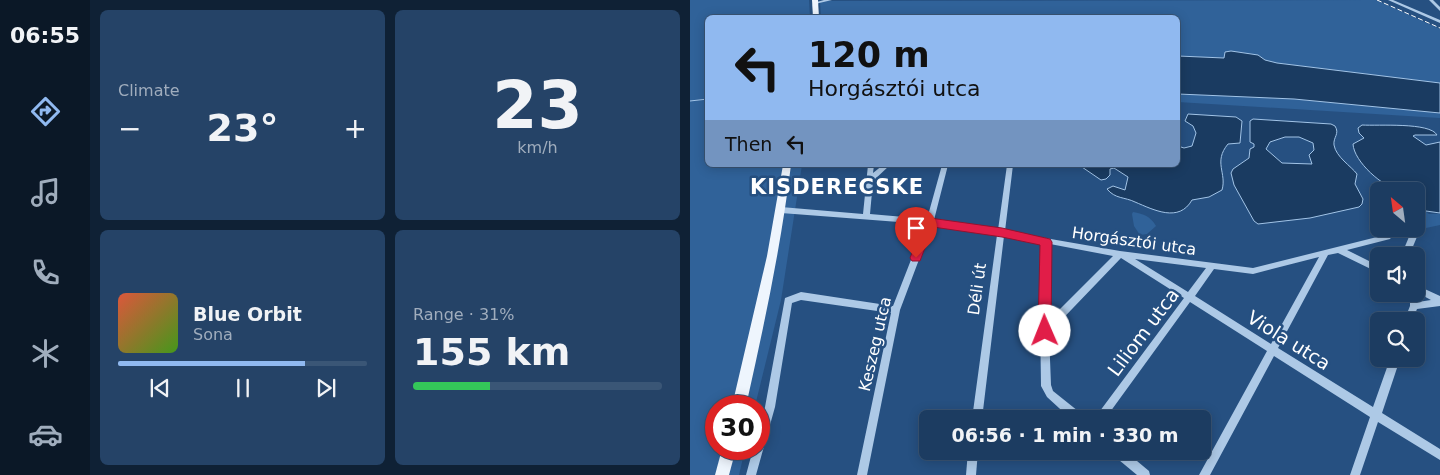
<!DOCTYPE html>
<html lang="en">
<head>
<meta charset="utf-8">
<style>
  :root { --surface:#1c3c61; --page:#254367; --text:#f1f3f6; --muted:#a0adbd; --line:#3a5676; --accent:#90b9f0 }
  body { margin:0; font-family:"DejaVu Sans",sans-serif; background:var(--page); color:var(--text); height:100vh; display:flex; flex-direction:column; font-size:19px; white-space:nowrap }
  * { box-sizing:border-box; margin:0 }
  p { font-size:16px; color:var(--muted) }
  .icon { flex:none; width:28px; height:28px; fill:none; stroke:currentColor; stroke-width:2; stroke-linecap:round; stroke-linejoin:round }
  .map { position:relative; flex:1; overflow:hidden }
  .details { display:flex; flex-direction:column; gap:10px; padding:10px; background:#0f2135; width:600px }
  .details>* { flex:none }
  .hud { position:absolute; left:15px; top:15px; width:475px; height:152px; border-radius:8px; box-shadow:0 2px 12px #0003,0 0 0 1px var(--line); background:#90b9f0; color:#111; overflow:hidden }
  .needle { width:32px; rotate:331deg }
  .buttons { position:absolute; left:680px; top:182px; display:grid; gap:10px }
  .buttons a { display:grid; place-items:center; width:55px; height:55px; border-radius:8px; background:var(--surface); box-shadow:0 2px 12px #0003,0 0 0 1px var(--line); font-size:25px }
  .speed { position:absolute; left:15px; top:395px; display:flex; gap:10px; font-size:25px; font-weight:700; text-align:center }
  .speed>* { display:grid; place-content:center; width:65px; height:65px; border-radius:50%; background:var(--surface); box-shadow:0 2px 12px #0003,0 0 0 1px var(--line); line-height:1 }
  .speed .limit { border:8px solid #d22; background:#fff; color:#111 }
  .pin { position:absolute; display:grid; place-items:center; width:42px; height:42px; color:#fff; margin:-51px -21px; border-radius:50% 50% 50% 0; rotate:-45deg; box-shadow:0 0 5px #0007 }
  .pin .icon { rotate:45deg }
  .me { position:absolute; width:55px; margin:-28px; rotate:359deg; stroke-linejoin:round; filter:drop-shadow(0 0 4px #0008) }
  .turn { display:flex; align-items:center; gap:18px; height:105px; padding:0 20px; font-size:22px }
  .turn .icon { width:65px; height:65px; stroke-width:2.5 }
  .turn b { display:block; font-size:35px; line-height:42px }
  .then { display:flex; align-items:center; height:48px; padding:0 20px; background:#0003; gap:10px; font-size:19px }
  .big { font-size:38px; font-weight:600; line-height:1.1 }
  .details .tile { flex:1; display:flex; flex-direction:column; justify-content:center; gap:8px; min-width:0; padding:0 18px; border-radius:8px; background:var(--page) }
  .details .dial { align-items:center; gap:0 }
  .dial b { font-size:65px; line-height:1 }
  .song { display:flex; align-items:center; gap:15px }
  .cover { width:60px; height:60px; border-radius:8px; background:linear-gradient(135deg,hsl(10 70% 55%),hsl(100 70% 35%)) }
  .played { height:5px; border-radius:2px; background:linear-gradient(90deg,var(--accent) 75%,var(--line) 75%) }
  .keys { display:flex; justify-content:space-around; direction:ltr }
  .heat { display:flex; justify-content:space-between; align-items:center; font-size:28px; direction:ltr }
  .charge { height:8px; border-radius:4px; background:linear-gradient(90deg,#34c759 31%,var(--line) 0) }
  .details .tiles { flex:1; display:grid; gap:10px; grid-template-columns:repeat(2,1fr) }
  .trip { position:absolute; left:229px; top:410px; width:292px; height:50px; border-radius:8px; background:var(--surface); box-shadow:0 2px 12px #0003,0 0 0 1px var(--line); font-weight:600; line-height:50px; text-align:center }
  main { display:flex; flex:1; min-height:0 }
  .tabs { display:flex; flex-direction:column; width:90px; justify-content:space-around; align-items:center; background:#0b1827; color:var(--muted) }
  .tabs .icon { width:35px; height:35px }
  .tabs .selected { color:var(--accent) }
  .tabs b { font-size:22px; color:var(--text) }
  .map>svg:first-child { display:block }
</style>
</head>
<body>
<main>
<nav class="tabs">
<b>06:55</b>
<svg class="icon selected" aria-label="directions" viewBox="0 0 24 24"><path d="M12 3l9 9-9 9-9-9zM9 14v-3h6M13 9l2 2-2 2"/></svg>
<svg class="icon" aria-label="music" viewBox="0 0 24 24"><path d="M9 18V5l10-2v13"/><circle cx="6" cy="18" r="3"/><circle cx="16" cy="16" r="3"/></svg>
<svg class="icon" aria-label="phone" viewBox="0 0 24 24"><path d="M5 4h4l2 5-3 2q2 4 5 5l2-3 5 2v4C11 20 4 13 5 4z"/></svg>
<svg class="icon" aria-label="climate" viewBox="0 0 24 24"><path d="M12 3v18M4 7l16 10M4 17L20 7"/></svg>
<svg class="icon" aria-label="car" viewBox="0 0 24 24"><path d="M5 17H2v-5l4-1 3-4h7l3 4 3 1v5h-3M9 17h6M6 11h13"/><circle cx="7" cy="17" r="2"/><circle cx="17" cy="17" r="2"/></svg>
</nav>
<section class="details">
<div class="tiles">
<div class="tile"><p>Climate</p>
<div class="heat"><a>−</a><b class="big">23°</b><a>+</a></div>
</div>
<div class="tile dial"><b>23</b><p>km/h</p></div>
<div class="tile">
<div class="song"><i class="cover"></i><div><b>Blue Orbit</b><p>Sona</p></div></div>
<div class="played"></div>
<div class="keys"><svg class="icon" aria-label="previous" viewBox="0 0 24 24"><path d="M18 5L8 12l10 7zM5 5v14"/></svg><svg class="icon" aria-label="pause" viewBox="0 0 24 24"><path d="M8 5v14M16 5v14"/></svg><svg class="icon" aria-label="next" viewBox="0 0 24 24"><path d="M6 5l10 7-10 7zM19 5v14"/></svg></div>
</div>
<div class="tile"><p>Range · 31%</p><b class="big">155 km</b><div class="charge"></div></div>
</div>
</section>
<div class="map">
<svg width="750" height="475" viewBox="0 0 750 475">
  <rect width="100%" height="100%" fill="#265081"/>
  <g fill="#306299">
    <path d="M0 0H119L120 17 18 18V165H112L91 300 65 406H26V449H55L49 475H0Z"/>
    <path d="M686 0 750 29V83L587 63 575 60 568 55 549 52 534 58 488 56V18H131L130 1Z"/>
    <path d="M488 94 604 99 750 113V118L488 102Z"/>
    <path d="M726 205 739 214H750V225L722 231 701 232 698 229H726Z"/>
    <path d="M443 212C454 214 460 216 466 226L457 234 450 235 444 226 442 214Z"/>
  </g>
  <g fill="#1a3b61" stroke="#a2c4e7" fill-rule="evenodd">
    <path d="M541 51 568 55 575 60 587 63 750 83V113L604 99 488 94V56L534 58 535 52Z"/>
    <path d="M498 114 546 117 552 121 550 143 538 144C523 162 537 173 532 190L519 197 502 200C489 223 464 210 445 202 435 197 425 199 417 189L423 186 435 190 438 177 424 168 420 169V175L416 179 411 180 389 165H488V146L494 148 502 146 506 133 503 126 495 121Z"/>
    <path d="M563 119 641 124 645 126C650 134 643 137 644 145 646 157 661 166 667 174L665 184 673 199 672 204 669 207 620 218 568 224 564 221 544 185 541 173 543 169 559 158 560 149 564 147V144L560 142V121ZM595 137H609L623 143 624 150 619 155 622 164 592 163 576 149 580 142Z"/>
    <path d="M672 125C688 126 740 122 747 135H725L723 136 736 145 750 142V213L736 211 726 204V191C721 191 714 193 710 191 693 187 664 162 663 144L674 138 669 133 668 128Z"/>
  </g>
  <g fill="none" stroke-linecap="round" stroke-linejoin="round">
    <path stroke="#a2c4e7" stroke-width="1" d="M0 101 18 99"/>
    <g fill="#adc9e6" fill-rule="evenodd">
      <path d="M134 0H142L125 4 123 3Z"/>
      <path d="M698 0H703L750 20V23Z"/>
      <path d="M739 0H743L750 7V11Z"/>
      <path d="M178 165H184L183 173 193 165H200L183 181 180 214 237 219 252 165H258L244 220 308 230 317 165H323L315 231 430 251 563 268 695 235 699 232 702 233 703 235 700 239 657 250 689 266V273L648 253 638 255 588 348 683 407 700 359H710L692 413 750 449V460L688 422 670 475H660L680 417 584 356 520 475H509L577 351 500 302 415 419H404L494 298 431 258 359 333 361 385 363 391 393 415 394 419H381L357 397 351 386 350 317 352 243 314 236 292 419H282L307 235 242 225 210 310 177 475H167L201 313 111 300 102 303 85 407 66 475H56L63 449H69V428L75 407 95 298 111 292 203 306 235 224 91 213 87 210 91 207 173 214ZM360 244 423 256 358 321V317ZM629 257 581 344 505 296 524 269 563 274ZM445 259 516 268 498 292Z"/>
      <path d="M725 229 729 232 719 256H711L721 232Z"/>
      <path d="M726 285 750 296V306L727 309 722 321H714L720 306V294H726ZM728 293 741 300 728 302Z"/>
      <path d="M278 451H288L286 475H276Z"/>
      <path d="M422 451H435L459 471 460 475H447L423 455Z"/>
    </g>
    <g fill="#eef5fd" fill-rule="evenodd">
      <path d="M122 0H128L129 18H123Z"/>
      <path d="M93 165H101C91 246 74 326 56 406H42L77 256Z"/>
      <path d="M32 449H46L39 475H25Z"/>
    </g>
    <path stroke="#fff" stroke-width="1" stroke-dasharray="5 2.5" stroke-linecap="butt" d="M687 0 750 28"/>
  </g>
  <path fill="#e11d48" stroke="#92132f" d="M240 218 312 228 360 239 362 242 361 331 360 335 355 337 350 335 348 331 350 245 312 237 243 227 230 261H222L220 258 234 222Z"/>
  <g text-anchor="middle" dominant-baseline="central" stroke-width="5" stroke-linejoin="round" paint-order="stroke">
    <g font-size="16" fill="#fff" stroke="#265081">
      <text transform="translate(444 241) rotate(8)">Horgásztói utca</text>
      <text transform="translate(287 289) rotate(-82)">Déli út</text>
      <text transform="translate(185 344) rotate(-77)">Keszeg utca</text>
    </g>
    <g font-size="19" fill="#fff" stroke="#265081">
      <text transform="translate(453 332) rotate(-53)">Liliom utca</text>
      <text transform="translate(599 340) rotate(32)">Viola utca</text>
    </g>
    <g font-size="21" font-weight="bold" letter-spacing="1" fill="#fff" stroke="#265081">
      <text x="147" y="187">KISDERECSKE</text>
    </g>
  </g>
</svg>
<div class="buttons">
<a><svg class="needle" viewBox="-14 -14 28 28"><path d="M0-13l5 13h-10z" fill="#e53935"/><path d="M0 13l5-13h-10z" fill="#a0adbd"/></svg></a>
<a><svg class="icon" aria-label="sound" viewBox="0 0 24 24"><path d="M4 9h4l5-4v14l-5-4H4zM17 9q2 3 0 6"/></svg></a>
<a><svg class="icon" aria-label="search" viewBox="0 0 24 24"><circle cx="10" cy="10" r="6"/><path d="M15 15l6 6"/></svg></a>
</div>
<div class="speed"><div class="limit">30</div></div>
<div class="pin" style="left:226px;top:258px;background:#d93025"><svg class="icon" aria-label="arrive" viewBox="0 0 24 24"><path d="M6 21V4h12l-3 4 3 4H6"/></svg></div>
<svg class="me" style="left:355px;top:331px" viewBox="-20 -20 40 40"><circle r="19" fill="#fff"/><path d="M0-13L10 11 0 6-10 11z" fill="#e11d48"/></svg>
<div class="trip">06:56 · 1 min · 330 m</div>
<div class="hud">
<div class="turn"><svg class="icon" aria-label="left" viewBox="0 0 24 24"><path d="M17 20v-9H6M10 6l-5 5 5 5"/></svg><div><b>120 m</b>Horgásztói utca</div></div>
<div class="then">Then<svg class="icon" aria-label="left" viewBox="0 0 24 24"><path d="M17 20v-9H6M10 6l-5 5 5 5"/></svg></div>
</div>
</div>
</main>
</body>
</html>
